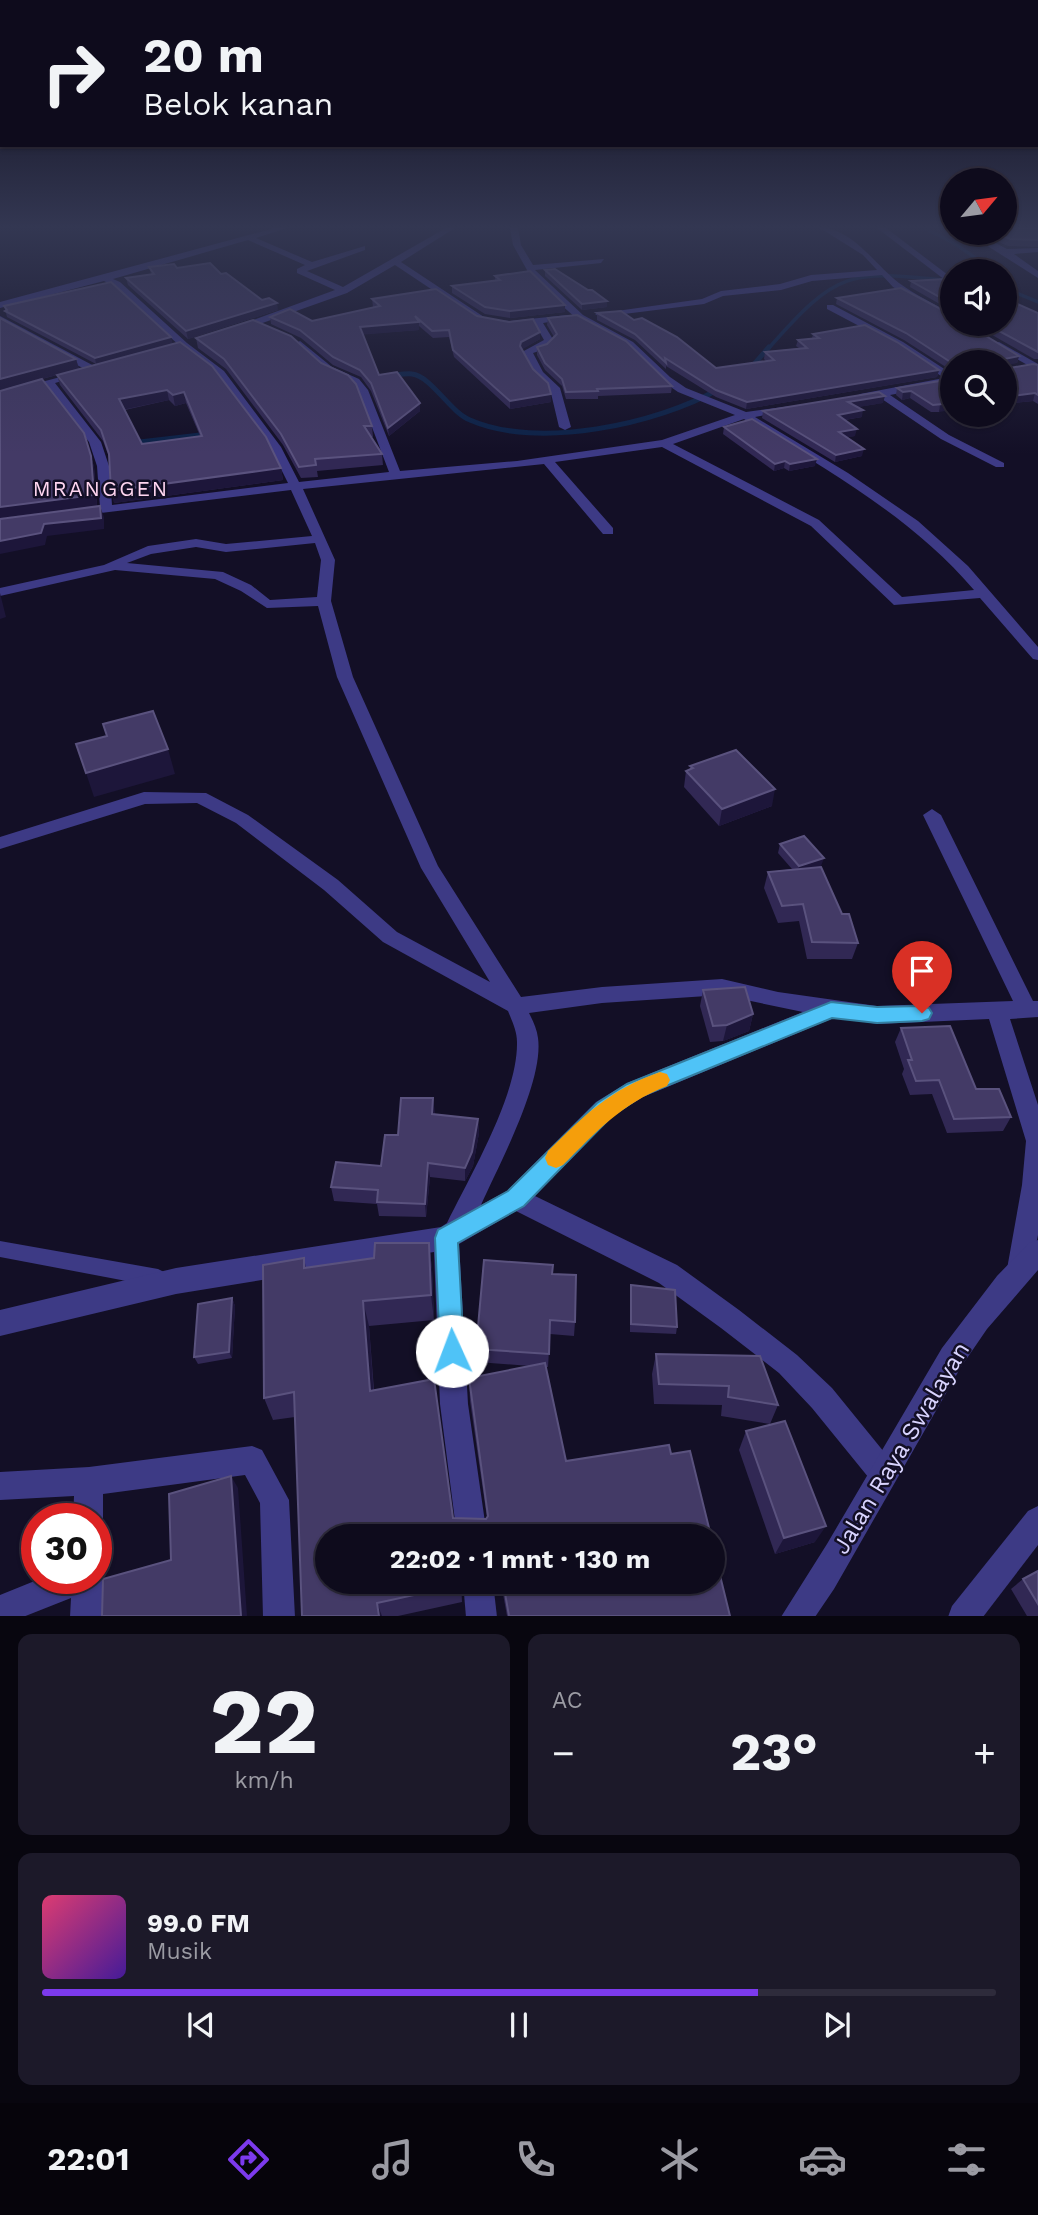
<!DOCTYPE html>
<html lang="id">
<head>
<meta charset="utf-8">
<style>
  :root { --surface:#0e0b1c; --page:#1c1929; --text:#f1f3f6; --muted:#9b9ba3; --line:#2e2b3b; --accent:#7c3aed }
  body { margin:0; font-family:"Work Sans",sans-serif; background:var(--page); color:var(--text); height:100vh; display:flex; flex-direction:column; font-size:26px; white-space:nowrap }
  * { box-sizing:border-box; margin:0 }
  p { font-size:23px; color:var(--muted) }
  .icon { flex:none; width:38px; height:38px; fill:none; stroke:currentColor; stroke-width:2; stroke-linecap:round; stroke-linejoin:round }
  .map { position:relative; height:1616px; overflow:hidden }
  .side { display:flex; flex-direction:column; gap:18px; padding:18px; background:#08060f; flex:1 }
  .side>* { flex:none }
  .banner { position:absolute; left:0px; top:0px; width:1040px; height:147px; box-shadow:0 2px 5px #0004,0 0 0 2px var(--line); background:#0e0b1c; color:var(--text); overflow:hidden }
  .needle { width:46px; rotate:61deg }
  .fabs { position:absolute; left:940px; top:168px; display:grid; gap:14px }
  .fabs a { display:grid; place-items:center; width:77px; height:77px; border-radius:50%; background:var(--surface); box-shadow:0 2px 5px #0004,0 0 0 2px var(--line); font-size:35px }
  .speed { position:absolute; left:21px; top:1503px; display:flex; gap:14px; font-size:35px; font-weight:700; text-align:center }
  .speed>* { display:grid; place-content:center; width:91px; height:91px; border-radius:50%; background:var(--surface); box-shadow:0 2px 5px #0004,0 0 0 2px var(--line); line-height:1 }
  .speed .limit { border:10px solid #d22; background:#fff; color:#111 }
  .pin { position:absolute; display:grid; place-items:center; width:60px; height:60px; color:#fff; margin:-72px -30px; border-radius:50% 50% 50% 0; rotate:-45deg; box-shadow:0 0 7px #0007 }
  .pin .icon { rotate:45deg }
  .me { position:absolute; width:77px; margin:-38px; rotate:358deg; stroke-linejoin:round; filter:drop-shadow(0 0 5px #0008) }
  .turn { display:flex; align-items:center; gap:24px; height:147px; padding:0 28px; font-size:32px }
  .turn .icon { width:91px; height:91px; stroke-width:2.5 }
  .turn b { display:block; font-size:49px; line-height:60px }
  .big { font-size:52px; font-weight:700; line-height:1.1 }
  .side .tile { flex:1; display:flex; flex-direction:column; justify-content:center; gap:10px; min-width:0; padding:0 24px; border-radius:14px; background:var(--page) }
  .side .dial { align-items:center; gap:0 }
  .dial b { font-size:91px; line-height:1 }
  .song { display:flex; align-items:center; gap:21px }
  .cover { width:84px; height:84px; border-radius:10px; background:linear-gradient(135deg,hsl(340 70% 55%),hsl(260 70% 35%)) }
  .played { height:7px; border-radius:4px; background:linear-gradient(90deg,var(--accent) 75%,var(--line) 75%) }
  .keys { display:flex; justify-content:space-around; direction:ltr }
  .heat { display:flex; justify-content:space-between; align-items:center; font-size:38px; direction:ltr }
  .side .tiles { flex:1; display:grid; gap:18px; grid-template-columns:1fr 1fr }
  .tile:last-child { grid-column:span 2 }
  .trip { position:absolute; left:315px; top:1524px; width:410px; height:70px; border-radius:35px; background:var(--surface); box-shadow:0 2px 5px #0004,0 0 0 2px var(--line); font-weight:700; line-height:70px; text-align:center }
  .menu { display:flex; height:112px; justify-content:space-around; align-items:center; background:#06040b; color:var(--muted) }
  .menu .icon { width:49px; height:49px }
  .menu .current { color:var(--accent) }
  .menu b { font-size:32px; color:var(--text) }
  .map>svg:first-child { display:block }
</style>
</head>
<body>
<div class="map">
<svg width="1038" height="1617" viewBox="0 0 1038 1617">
  <rect width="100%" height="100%" fill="#130f26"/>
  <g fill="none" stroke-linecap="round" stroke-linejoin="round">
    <g stroke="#0c2248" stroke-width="3.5">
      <path d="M924 228 954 243 994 271"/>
      <path d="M1004 288 1038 302"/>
      <path d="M768 349C838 269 849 270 952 281"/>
    </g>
    <g stroke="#0c2248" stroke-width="5">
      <path d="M750 369 769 347"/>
      <path d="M391 376C398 375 406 373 412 374 431 376 450 412 470 420 538 450 657 424 719 389"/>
      <path d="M131 443 209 434"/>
    </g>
    <path fill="#3d3a85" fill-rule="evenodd" d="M0 1241 158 1269 164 1272 167 1278 164 1284 158 1287 0 1257Z"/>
    <g fill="#3d3a85" fill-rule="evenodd">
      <path d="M275 228H287L256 238 312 262 365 246V250L307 271 343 287 446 228H455L401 262 487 319 510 321 568 315 573 318 543 323 554 341 545 349 533 353 543 372 560 388 571 427 565 430 559 427 550 389 535 376 522 352 544 340 535 324 510 327 482 323 395 265 347 293 237 332 234 331V327L335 290 297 273V269L305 265 248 240 113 279 120 282 187 343 224 371 281 447 299 482 389 472 359 393 351 383 324 371 297 346 295 344 300 341 332 367 359 379 368 390 400 471 517 461 662 440 735 415 678 392 662 381 627 346 577 319 532 279 513 245 510 228H518L521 245 533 265 604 259 601 263 535 270 583 315 633 342 670 377 686 388 746 412 791 406V410L755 417 848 473 918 521 968 566 1038 647V660L1033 659 980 598 894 605 811 526 662 447 555 462 613 528V534H603L544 464 303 489 335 560 331 601 353 677 438 866 521 997 602 987 722 979 778 992 877 1006 1013 1001 923 815 932 809 941 815 1033 1001H1038V1017L1010 1019 1038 1105V1235L1029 1278 1020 1281 1011 1278 1007 1269 1022 1185 1026 1141 989 1019 877 1024 836 1017 643 1097 612 1116 535 1196 677 1265 739 1310 797 1355 832 1388 893 1463 897 1473 893 1483 883 1487 873 1483 812 1408 779 1373 721 1328 659 1283 516 1211 459 1244 468 1404 487 1536H457L440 1404 434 1252 176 1294 0 1336V1310L176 1268 441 1227 447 1223C471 1174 518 1095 517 1042 517 1031 512 1021 508 1011L383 942 324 890 236 823 197 803 145 804 0 849V837L144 792 206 793 248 815 338 880 397 932 490 982 421 868 337 677 318 606 267 608 241 591 215 579 115 570 0 596V588L104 565 148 546 196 539 226 544 312 536 291 490 76 516V510L100 507 97 466 89 442 46 386 0 399V393L83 371V375L55 383 101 442 109 466 112 505 288 483 270 447 216 375 181 347 114 286 104 281 0 308V302ZM744 419C825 469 911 516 974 590L902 597 819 520 673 444ZM315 543 321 560 317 597 270 600 251 585 223 572 127 563 151 554 196 547 226 552ZM722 995 803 1012 627 1083 596 1102 507 1191 481 1205C499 1165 544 1081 538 1038 537 1029 533 1021 529 1013L602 1003Z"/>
      <path d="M820 228C853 228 876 266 899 283 915 295 935 304 952 314V321L893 287 882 275 812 281 781 290 723 296 704 304 600 317 595 314 702 299 721 291 780 284 811 275 877 270 863 255Z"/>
      <path d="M877 228H886L952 278 945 280Z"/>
      <path d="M967 233H976L1007 249 1038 248V252L1014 254 1038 271V278Z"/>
      <path d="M827 305H833L903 342 952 374V383L890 395 949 435 1004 463V467H996L941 439 879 397 856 399 855 397 860 394 944 378 897 346 827 309Z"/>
      <path d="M0 316 96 367 97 369 88 371 0 323Z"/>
      <path d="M999 342 1038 364V371L996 347V343Z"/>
      <path d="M252 1446 262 1450 289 1500 295 1617H263L260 1503 245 1475 103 1494V1519L96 1530V1519H73L74 1496 0 1500V1472L89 1467Z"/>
      <path d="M1038 1506V1545L983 1617H948L952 1606 1028 1511Z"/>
      <path d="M96 1567 102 1578V1617H70L71 1598 23 1617H0V1595L42 1578H96Z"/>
      <path d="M463 1582H493L497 1617H466Z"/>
    </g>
    <path fill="#3d3a85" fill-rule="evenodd" d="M1038 1240V1270L987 1329 961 1367 834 1589 815 1617H781L827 1544 942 1348 997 1276 1029 1243Z"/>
  </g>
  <g fill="#312854" fill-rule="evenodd">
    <path d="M1038 228V247L1008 246 979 233H1004Z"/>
    <path d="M149 267 177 268 221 274 278 310 188 339 128 285 126 278 151 274Z"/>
    <path d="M545 270 607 301V307L582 310 545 276Z"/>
    <path d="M495 276 565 312 510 318 485 314 452 293V286L495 280Z"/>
    <path d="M911 281 952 282V311L910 287Z"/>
    <path d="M837 298 1019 356 1017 363 952 362V371L904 340 836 304Z"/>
    <path d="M372 299 477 316 540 339 522 349 533 369 551 394V402L510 409 454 357 449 337 433 338 419 326V330L363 334 379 375 420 411 389 436 371 391 361 377 333 365 301 338 271 324 270 317 312 321 374 308 373 307Z"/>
    <path d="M4 306 173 344 281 468 283 480 114 503 109 457 103 441 60 385 57 375 42 379 91 456 94 467 97 506 0 518V391L76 359 79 369 96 364 7 317ZM169 400 175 406 186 403 200 436 142 444 125 410Z"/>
    <path d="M597 313 634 320 716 368 766 361 764 359 765 352 799 348 796 346 798 340 812 338 813 334 939 370 937 377 746 409 716 397 666 366V369L635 340 597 320Z"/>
    <path d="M1038 313V359H1034L973 324H1004Z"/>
    <path d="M548 318 672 386 671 393 598 396V399H566L562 386 545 370 537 355V347L547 344 554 337 547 325Z"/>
    <path d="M196 338 321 363 372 426 373 437H371L382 454 383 465 317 471 318 477 301 478 283 445 226 369 198 348Z"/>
    <path d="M1038 365V404L1033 401 1004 404V369Z"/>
    <path d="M952 379 939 412H931L910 398 902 400 896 395 897 388Z"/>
    <path d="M883 403 857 407 862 417 845 420 855 436 847 437 862 456 835 462 762 418 763 411Z"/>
    <path d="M724 427 815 466 789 471 784 468 774 471 723 434Z"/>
    <path d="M690 766 772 806 719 826 684 787 686 771 690 769Z"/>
    <path d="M780 844 821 866 820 867 842 914 858 943 852 959H807L799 921 778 923 764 888 768 872 792 869 778 853Z"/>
    <path d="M703 990 753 1014 749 1031 723 1041 710 1042 700 1006Z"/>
    <path d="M901 1028 1011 1117 1003 1131 947 1133 932 1094 910 1095 902 1074 904 1069 895 1042Z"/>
    <path d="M435 1112 434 1115 478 1119 479 1133 473 1166 465 1181 430 1177 426 1217 379 1216 377 1204 334 1201 331 1187 381 1166 398 1135Z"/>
    <path d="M429 1243 432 1269 434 1320 369 1326 374 1390 453 1518 486 1519 487 1518 470 1401 469 1378 530 1366 477 1362 476 1349 552 1274 575 1322 574 1336 550 1334 548 1367H546L566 1461 671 1454 711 1536H327V1582H461L462 1602 398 1616H302L295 1417 273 1420 264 1398 304 1258 306 1268 374 1258Z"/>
    <path d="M631 1285 677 1327 676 1334 630 1332V1293Z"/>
    <path d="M232 1298 235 1306 232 1358 198 1364 194 1357Z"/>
    <path d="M656 1354 778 1405 770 1424 721 1416 722 1405 654 1404 652 1374Z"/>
    <path d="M746 1431 815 1542 775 1554 739 1450Z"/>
    <path d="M1038 1571V1616H1027L1011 1589 1023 1579Z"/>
    <path d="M495 1582H712L730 1616H507L503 1594 497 1595Z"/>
  </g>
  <g fill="#1d163a">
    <path d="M607 301V307L582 310V304Z"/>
    <path d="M277 303 278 310 188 339 186 331Z"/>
    <path d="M565 305V312L510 318V311Z"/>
    <path d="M419 322V330L360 335V327Z"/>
    <path d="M540 332V339L521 350 520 346 521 342Z"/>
    <path d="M171 337 173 344 96 364 95 358Z"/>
    <path d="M1019 356 1017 363 1004 366V359Z"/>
    <path d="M76 359 79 369 0 390V379Z"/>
    <path d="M939 370 937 377 746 409 747 402Z"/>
    <path d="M167 390 169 400 122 410 119 399Z"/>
    <path d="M911 391 910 398 902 400 903 392Z"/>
    <path d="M184 392 186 403 175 406 173 395Z"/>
    <path d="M1035 393 1033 401 1004 404V397Z"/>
    <path d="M551 394V402L510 409V401Z"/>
    <path d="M885 396 883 403 847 409 848 402Z"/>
    <path d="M420 403V411L389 436 388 428Z"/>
    <path d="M952 403V410L939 412 940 405Z"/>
    <path d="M863 410 862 417 837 421 838 415Z"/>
    <path d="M857 429 855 436 837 439 839 432Z"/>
    <path d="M864 449 862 456 835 462 836 455Z"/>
    <path d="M91 456 94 467 97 506 0 518V507Z"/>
    <path d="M817 459 815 466 789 471 790 464Z"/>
    <path d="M785 461 784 468 774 471 775 464Z"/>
    <path d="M281 468 283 480 114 503 111 491Z"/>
    <path d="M100 506 104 517V529L47 536 45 545 0 554V541L44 524Z"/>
    <path d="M0 593 6 617 0 619Z"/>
    <path d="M168 749 175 774 94 797 86 773Z"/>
    <path d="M775 789 772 806 719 826 722 809Z"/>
    <path d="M824 858 821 866 797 875 799 866Z"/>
    <path d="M753 1014 749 1031 723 1041 727 1025Z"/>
    <path d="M433 1098 435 1112 433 1128 432 1114Z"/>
    <path d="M478 1119 479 1133 473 1166 465 1181V1168Z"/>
    <path d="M428 1163 430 1177 426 1217 425 1204Z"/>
    <path d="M429 1243 432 1269 434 1320 431 1295Z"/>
    <path d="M232 1298 235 1306 232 1358 229 1352Z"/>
    <path d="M363 1301 369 1326 375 1414 370 1391Z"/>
    <path d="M231 1476 238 1488 247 1616H241Z"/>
    <path d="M826 1526 815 1542 775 1554 784 1538Z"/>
    <path d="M377 1603 382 1616H379Z"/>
  </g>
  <g fill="#433a66" stroke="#5a527e" stroke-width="2" fill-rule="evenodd">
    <path d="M1004 228H1038V240L1010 239 996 233H1004Z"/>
    <path d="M210 263 221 274 226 273 262 300 269 298 277 303 186 331 126 278 154 274 149 267 174 264 177 268Z"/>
    <path d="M555 269 588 290H592L607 301 582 304 545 270Z"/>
    <path d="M530 271 565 305 510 311 485 307 452 286 500 280 495 276Z"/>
    <path d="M945 279 952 282V304L911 281Z"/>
    <path d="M111 282 171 337 95 358 5 311 7 310 4 306Z"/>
    <path d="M901 288 952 315V324H966L1019 356 1004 359V362L952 363 906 333 837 298Z"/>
    <path d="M436 289 477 316 509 322 533 319 540 332 521 342 520 346 533 369 548 383 551 394 510 401 453 350 449 330 432 331 415 316 419 322 360 327 379 375 397 372 420 403 388 428 371 383 360 370 333 357 300 330 270 317 290 309 312 321 380 306 372 299Z"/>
    <path d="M1004 298 1038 313V352L986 324H1004Z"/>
    <path d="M621 311 634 320 642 318 677 337 716 368 774 360 765 352 807 348 798 340 819 338 813 334 865 325 897 342 939 370 747 402 716 390 665 358 666 363 635 334 597 313Z"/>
    <path d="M577 315 626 341 672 386 597 389 598 391 566 392 562 379 545 363 537 347 547 344 557 334 548 318Z"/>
    <path d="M0 318 76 359 0 379Z"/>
    <path d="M253 320 291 336 321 363 348 375 356 384 372 426H364L382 454 315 459 316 465 299 467 281 434 224 359 196 338Z"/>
    <path d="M180 342 212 366 266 437 281 468 111 491 109 454 101 430 57 375ZM167 390 173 395 184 392 202 436 142 444 119 399Z"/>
    <path d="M1033 364 1038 365V395L1035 393 1004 397V369Z"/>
    <path d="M42 379 84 433 91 456 94 495 0 507V391Z"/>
    <path d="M952 379V403L933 405 911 391 903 392 897 388Z"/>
    <path d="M879 392 885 396 848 402 863 410 838 415 857 429 839 432 864 449 836 455 763 411Z"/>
    <path d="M752 419 817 459 790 464 785 461 775 464 724 427Z"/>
    <path d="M100 506 101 518 44 524 41 533 0 541V519Z"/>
    <path d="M153 711 168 749 86 773 76 744 107 736 103 724Z"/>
    <path d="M736 750 775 789 722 809 686 771 693 768 690 766Z"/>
    <path d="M804 836 824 858 799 866 780 844Z"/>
    <path d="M821 867 842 914H849L858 943 812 942 803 904 782 906 768 872Z"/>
    <path d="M745 987 753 1014 727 1025 713 1026 703 990Z"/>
    <path d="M950 1026 976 1089H999L1011 1117 954 1119 939 1080 916 1081 908 1060H912L901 1028Z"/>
    <path d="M401 1098H433L432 1114 478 1119 472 1152 465 1168 428 1163 425 1204 377 1202 378 1190 331 1187 336 1162 381 1166 385 1135H398Z"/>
    <path d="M375 1243H429L431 1295 363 1301 370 1391 434 1379 453 1518 486 1519 488 1516 469 1378 545 1363 566 1461 669 1445 671 1454 690 1451 711 1536H327V1582H459L460 1585 377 1603 379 1616H302L294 1392 264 1398 263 1265 304 1258V1268L374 1258Z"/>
    <path d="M484 1260 553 1265 552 1274 576 1275 575 1322 550 1320 549 1354 476 1349Z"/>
    <path d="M631 1285 675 1290 677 1327 631 1324Z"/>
    <path d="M232 1298 229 1352 194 1357 198 1304Z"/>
    <path d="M656 1354 760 1356 778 1405 728 1397 729 1386 659 1384Z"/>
    <path d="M785 1421 826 1526 784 1538 746 1431Z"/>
    <path d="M231 1476 241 1616H102L103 1579 171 1560 169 1494Z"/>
    <path d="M712 1543 730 1616H509L503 1582H712Z"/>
    <path d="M1038 1571V1604L1023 1579Z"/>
  </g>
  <linearGradient id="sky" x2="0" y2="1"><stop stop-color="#0a0815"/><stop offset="0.5" stop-color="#333752"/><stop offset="1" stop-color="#333752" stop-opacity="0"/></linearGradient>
  <rect width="1038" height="454" fill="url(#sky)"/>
  <path fill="#4fc3f7" stroke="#337fa1" stroke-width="2" d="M831 1002 877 1007 922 1006 929 1008 932 1013 929 1019 922 1021 877 1023 832 1018 642 1096 612 1116 524 1206 458 1243 464 1351 461 1360 452 1363 444 1360 440 1351 435 1238 438 1230 508 1191 597 1103 627 1084Z"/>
  <path fill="#f59e0b" d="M660 1072 667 1074 670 1080 667 1086C621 1104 597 1131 563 1165L556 1168 548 1165 545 1158 548 1151C586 1114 609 1090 660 1072Z"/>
  <g text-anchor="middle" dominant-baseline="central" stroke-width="5" stroke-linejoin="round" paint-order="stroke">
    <g font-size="21" letter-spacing="2" fill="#ffd6f0" stroke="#130f26">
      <text x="101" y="488">MRANGGEN</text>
    </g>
    <g font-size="24" fill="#d9d4ff" stroke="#130f26">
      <text transform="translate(901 1448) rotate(-59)">Jalan Raya Swalayan</text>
    </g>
  </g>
</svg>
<div class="fabs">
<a><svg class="needle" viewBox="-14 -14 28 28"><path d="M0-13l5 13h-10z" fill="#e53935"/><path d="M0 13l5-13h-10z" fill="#9b9ba3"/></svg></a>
<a><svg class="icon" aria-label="sound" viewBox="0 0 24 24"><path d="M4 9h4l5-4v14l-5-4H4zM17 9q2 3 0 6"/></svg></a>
<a><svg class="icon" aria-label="search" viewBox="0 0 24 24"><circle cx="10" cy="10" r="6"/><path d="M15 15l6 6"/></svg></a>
</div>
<div class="speed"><div class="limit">30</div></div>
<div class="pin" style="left:922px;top:1013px;background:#d93025"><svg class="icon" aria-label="arrive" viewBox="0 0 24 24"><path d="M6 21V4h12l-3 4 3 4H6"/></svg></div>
<svg class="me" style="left:452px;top:1351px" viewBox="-20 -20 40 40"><circle r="19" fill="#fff"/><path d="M0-13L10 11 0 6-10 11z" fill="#4fc3f7"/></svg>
<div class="trip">22:02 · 1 mnt · 130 m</div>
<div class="banner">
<div class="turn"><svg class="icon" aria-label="right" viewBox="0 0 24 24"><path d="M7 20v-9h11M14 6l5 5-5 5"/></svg><div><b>20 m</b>Belok kanan</div></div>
</div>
</div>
<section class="side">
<div class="tiles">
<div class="tile dial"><b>22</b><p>km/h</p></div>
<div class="tile"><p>AC</p>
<div class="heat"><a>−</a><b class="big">23°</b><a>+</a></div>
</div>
<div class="tile">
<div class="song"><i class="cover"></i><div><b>99.0 FM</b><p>Musik</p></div></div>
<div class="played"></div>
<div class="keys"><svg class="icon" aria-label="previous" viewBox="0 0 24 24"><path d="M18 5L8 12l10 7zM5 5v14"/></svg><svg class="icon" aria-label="pause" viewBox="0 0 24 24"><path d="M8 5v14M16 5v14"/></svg><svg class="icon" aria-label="next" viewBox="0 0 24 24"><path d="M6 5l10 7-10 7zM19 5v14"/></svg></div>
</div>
</div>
</section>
<nav class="menu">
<b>22:01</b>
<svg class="icon current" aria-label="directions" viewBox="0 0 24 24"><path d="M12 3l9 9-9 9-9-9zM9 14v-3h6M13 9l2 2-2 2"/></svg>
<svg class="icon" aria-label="music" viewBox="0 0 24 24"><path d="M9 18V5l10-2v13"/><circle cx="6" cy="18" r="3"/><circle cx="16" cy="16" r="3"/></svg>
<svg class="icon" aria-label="phone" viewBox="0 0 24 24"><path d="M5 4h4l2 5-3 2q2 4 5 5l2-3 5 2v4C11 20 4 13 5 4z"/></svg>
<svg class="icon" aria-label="climate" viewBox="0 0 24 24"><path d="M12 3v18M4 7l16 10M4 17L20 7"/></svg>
<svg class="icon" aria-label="car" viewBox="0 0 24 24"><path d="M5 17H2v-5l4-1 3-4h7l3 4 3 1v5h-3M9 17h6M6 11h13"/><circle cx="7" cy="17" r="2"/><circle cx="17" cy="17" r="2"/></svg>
<svg class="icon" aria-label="filters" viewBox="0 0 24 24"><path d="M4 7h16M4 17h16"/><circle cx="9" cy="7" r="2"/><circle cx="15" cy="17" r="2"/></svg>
</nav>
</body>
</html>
